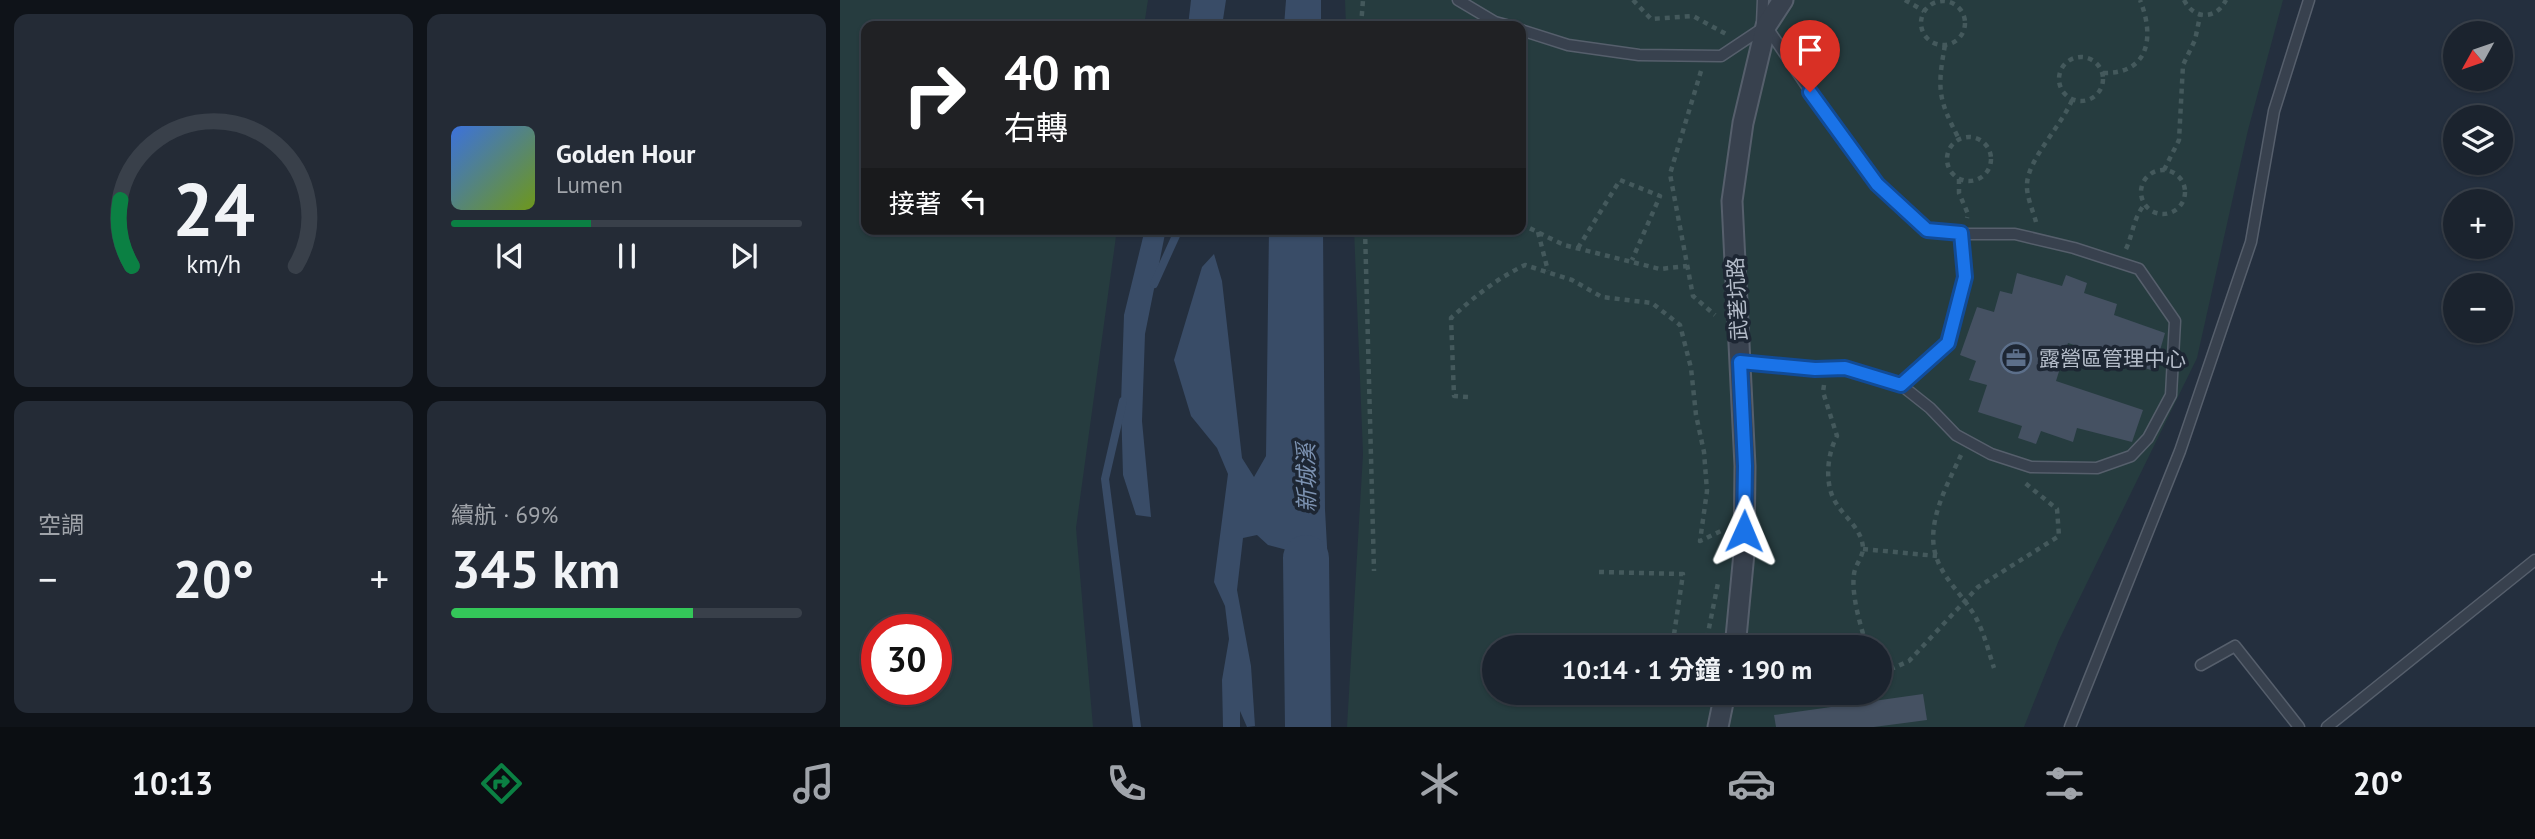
<!DOCTYPE html>
<html lang="zh-TW">
<head>
<meta charset="utf-8">
<style>
  :root { --surface:#1b232e; --page:#242b36; --text:#f1f3f6; --muted:#a0a4aa; --line:#39404a; --accent:#0b8043 }
  body { margin:0; font-family:"PT Sans","Noto Sans TC",sans-serif; background:var(--page); color:var(--text); height:100vh; display:flex; flex-direction:column; font-size:26px; white-space:nowrap }
  * { box-sizing:border-box; margin:0 }
  p { font-size:23px; color:var(--muted) }
  .icon { flex:none; width:38px; height:38px; fill:none; stroke:currentColor; stroke-width:2; stroke-linecap:round; stroke-linejoin:round }
  .map { position:relative; flex:1; overflow:hidden }
  .side { display:flex; flex-direction:column; gap:14px; padding:14px; background:#0f1319; width:840px }
  .side>* { flex:none }
  .guide { position:absolute; left:21px; top:21px; width:665px; height:214px; border-radius:14px; box-shadow:0 2px 5px #0004,0 0 0 2px var(--line); background:#202124; color:#fff; overflow:hidden }
  .needle { width:46px; rotate:230deg }
  .tools { position:absolute; left:1603px; top:21px; display:grid; gap:14px }
  .tools a { display:grid; place-items:center; width:70px; height:70px; border-radius:50%; background:var(--surface); box-shadow:0 2px 5px #0004,0 0 0 2px var(--line); font-size:35px }
  .speed { position:absolute; left:21px; top:614px; display:flex; gap:14px; font-size:35px; font-weight:700; text-align:center }
  .speed>* { display:grid; place-content:center; width:91px; height:91px; border-radius:50%; background:var(--surface); box-shadow:0 2px 5px #0004,0 0 0 2px var(--line); line-height:1 }
  .speed .limit { border:10px solid #d22; background:#fff; color:#111 }
  .pin { position:absolute; display:grid; place-items:center; width:60px; height:60px; color:#fff; margin:-72px -30px; border-radius:50% 50% 50% 0; rotate:-45deg; box-shadow:0 0 7px #0007 }
  .pin .icon { rotate:45deg }
  .me { position:absolute; width:77px; margin:-38px; rotate:1deg; stroke-linejoin:round; filter:drop-shadow(0 0 5px #0008) }
  .turn { display:flex; align-items:center; gap:24px; height:147px; padding:0 28px; font-size:32px }
  .turn .icon { width:91px; height:91px; stroke-width:2.5 }
  .turn b { display:block; font-size:49px; line-height:60px }
  .then { display:flex; align-items:center; height:66px; padding:0 28px; background:#0003; gap:14px; font-size:26px }
  .big { font-size:52px; font-weight:700; line-height:1.1 }
  .side .tile { flex:1; display:flex; flex-direction:column; justify-content:center; gap:10px; min-width:0; padding:0 24px; border-radius:14px; background:var(--page) }
  .side .dial { align-items:center; gap:0 }
  .dial svg { height:182px; overflow:visible; fill:none; stroke:var(--line); stroke-width:7; stroke-linecap:round; text-anchor:middle }
  .dial text { fill:var(--text); stroke:none }
  .song { display:flex; align-items:center; gap:21px }
  .cover { width:84px; height:84px; border-radius:10px; background:linear-gradient(135deg,hsl(220 70% 55%),hsl(80 70% 35%)) }
  .played { height:7px; border-radius:4px; background:linear-gradient(90deg,var(--accent) 40%,var(--line) 40%) }
  .keys { display:flex; justify-content:space-around; direction:ltr }
  .heat { display:flex; justify-content:space-between; align-items:center; font-size:38px; direction:ltr }
  .charge { height:10px; border-radius:5px; background:linear-gradient(90deg,#34c759 69%,var(--line) 0) }
  .side .tiles { flex:1; display:grid; gap:14px; grid-template-columns:repeat(2,1fr) }
  .trip { position:absolute; left:642px; top:635px; width:410px; height:70px; border-radius:35px; background:var(--surface); box-shadow:0 2px 5px #0004,0 0 0 2px var(--line); font-weight:700; line-height:70px; text-align:center }
  .tabs { display:flex; height:112px; justify-content:space-around; align-items:center; background:#0b0e12; color:var(--muted) }
  .tabs .icon { width:49px; height:49px }
  .tabs .on { color:var(--accent) }
  .tabs b { font-size:32px; color:var(--text) }
  main { display:flex; flex:1; min-height:0 }
  .map>svg:first-child { display:block }
</style>
</head>
<body>
<main>
<section class="side">
<div class="tiles">
<div class="tile dial"><svg viewBox="0 0 100 80">
<path d="M14 69A42 42 0 1 1 86 69"/>
<path d="M14 69A42 42 0 0 1 9 40" stroke="#0b8043"/>
<text x="50" y="56" font-size="32" font-weight="700">24</text>
<text x="50" y="72" font-size="11">km/h</text>
</svg></div>
<div class="tile">
<div class="song"><i class="cover"></i><div><b>Golden Hour</b><p>Lumen</p></div></div>
<div class="played"></div>
<div class="keys"><svg class="icon" aria-label="previous" viewBox="0 0 24 24"><path d="M18 5L8 12l10 7zM5 5v14"/></svg><svg class="icon" aria-label="pause" viewBox="0 0 24 24"><path d="M8 5v14M16 5v14"/></svg><svg class="icon" aria-label="next" viewBox="0 0 24 24"><path d="M6 5l10 7-10 7zM19 5v14"/></svg></div>
</div>
<div class="tile"><p>空調</p>
<div class="heat"><a>−</a><b class="big">20°</b><a>+</a></div>
</div>
<div class="tile"><p>續航 · 69%</p><b class="big">345 km</b><div class="charge"></div></div>
</div>
</section>
<div class="map">
<svg width="1695" height="727" viewBox="0 0 1695 727">
  <rect width="100%" height="100%" fill="#242f3e"/>
  <g fill="#263c3f" fill-rule="evenodd">
    <path d="M0 0H308L304 26H26V229H277L236 528 253 727H0ZM37 630H96V690H37Z"/>
    <path d="M505 0H1443L1408 130 1357 358 1219 640 1184 727H507L523 454 514 229H681V26H506ZM654 648H1040V693H654Z"/>
  </g>
  <g fill="#394c67">
    <path d="M351 0H386L382 26H348Z"/>
    <path d="M446 0H481V26H444Z"/>
    <path d="M305 229H326L305 334 302 421 311 517 296 515 283 475 281 403 284 315Z"/>
    <path d="M429 229H483L485 510 489 583 475 618 458 623 449 583 447 550 428 545 417 535 403 538 397 590 411 666 415 726 407 727 400 711V727H383L382 680 389 639 385 606 374 582 388 474 377 448 351 416 334 360 362 267 374 254 382 281 402 458 414 477 426 456Z"/>
  </g>
  <g fill="none" stroke-linecap="round" stroke-linejoin="round">
    <g stroke="#394c67" stroke-width="8">
      <path d="M314 284 339 229"/>
      <path d="M283 401 265 479 297 727"/>
    </g>
    <path stroke="#394c67" stroke-width="46" d="M466 558 468 727"/>
  </g>
  <g fill="#455162">
    <path d="M1177 273 1222 286 1226 275 1247 283 1244 293 1277 304 1274 315 1325 333 1314 371 1228 343 1216 381 1303 410 1292 442 1237 428 1233 442 1201 431 1196 444 1178 438 1182 426 1138 412 1147 385 1129 380 1136 361 1120 355 1137 307 1154 312 1160 291 1172 294Z"/>
    <path d="M1083 694 1087 720 1034 727H936L934 715Z"/>
  </g>
  <g fill="none" stroke-linecap="round" stroke-linejoin="round">
    <g stroke="#565f6c" stroke-width="13">
      <g id="service">
        <path d="M618 0 655 22 670 26"/>
        <path d="M922 24 923 0"/>
        <path d="M681 30 728 45 799 55 881 56 926 26 1000 135 1037 184 1087 230 1121 234H1175L1234 248 1299 269 1335 321 1331 395 1308 438 1291 456 1257 468 1191 467 1151 454 1116 435 1090 408 1061 385"/>
        <path d="M900 362 975 369 1005 368 1061 385 1108 343 1125 277 1121 234"/>
        <path d="M1361 665 1395 646 1459 727"/>
        <path d="M1230 727 1340 451 1411 242 1434 111 1469 0"/>
        <path d="M1487 727 1695 560"/>
      </g>
    </g>
    <g stroke="#565f6c" stroke-width="23">
      <g id="minor">
        <path d="M895 648 904 553 905 466 892 201 903 123 926 26 943 0"/>
        <path d="M878 727 885 693"/>
      </g>
    </g>
    <g stroke="#44595c" stroke-width="4.5" stroke-dasharray="5 5" stroke-linecap="butt">
      <path d="M793 0 811 19 853 16 886 34"/>
      <path d="M1065 0 1084 11"/>
      <path d="M1344 0C1354 20 1376 20 1386 0"/>
      <circle cx="1103" cy="23" r="22"/>
      <path d="M521 26 523 0"/>
      <path d="M1105 45C1097 89 1098 99 1119 139"/>
      <circle cx="1241" cy="79" r="22"/>
      <path d="M861 71 830 174 853 296 875 315"/>
      <path d="M1263 73C1309 74 1315 37 1300 0"/>
      <circle cx="1129" cy="159" r="22"/>
      <circle cx="1323" cy="192" r="22"/>
      <path d="M1324 170 1339 140 1343 65 1355 40 1360 16"/>
      <path d="M1119 179V193L1128 214 1127 218"/>
      <path d="M1196 222C1193 211 1186 195 1187 184 1188 159 1222 125 1232 100"/>
      <path d="M681 224 724 245 820 269 847 266"/>
      <path d="M525 229 534 571"/>
      <path d="M698 232 708 271"/>
      <path d="M738 248 780 180 820 196 792 260"/>
      <path d="M1286 249C1293 234 1293 219 1304 205"/>
      <path d="M984 385 983 392 997 436C987 454 984 485 996 503 1005 518 1022 529 1023 548 1023 557 1015 565 1014 574 1011 596 1021 626 1027 648"/>
      <path d="M628 397 614 396 611 318C634 297 656 279 685 265L732 280 762 297 812 303 840 325 851 368 856 415 864 452 867 491 860 541 883 530"/>
      <path d="M1121 455C1108 483 1089 517 1094 548 1099 578 1126 596 1138 622 1145 636 1149 653 1154 668"/>
      <path d="M1023 549 1097 556"/>
      <path d="M759 572 843 574 832 648"/>
      <path d="M865 648 878 583"/>
      <path d="M1040 670 1051 669 1069 661 1138 587 1219 536 1217 509 1185 483"/>
    </g>
    <use href="#service" stroke="#38414e" stroke-width="10"/>
    <use href="#minor" stroke="#38414e" stroke-width="19"/>
  </g>
  <g fill="none" stroke-linecap="round" stroke-linejoin="round">
    <g stroke="#114b97" stroke-width="18">
      <path id="route" d="M904 531 905 466 900 362 975 369 1005 368 1061 385 1108 343 1125 277 1121 233 1087 230 1037 184 970 92"/>
    </g>
    <use href="#route" stroke="#1a73e8" stroke-width="12"/>
  </g>
  <defs>
    <g id="office-ring" transform="scale(1.575)"><circle r="9.5" fill="#1d2633" stroke="#5c6f8a" stroke-width="1.5"/><path d="M-6-3h4V-5.5h4V-3h4V5H-6ZM-1-4.5V-3h2v-1.5ZM-6 0V1H6V0Z" fill="#5c6f8a"/></g>
  </defs>
  <g fill-rule="evenodd">
    <use href="#office-ring" x="1176" y="358"/>
  </g>
  <g text-anchor="middle" dominant-baseline="central" stroke-width="7" stroke-linejoin="round" paint-order="stroke">
    <g font-size="21" fill="#b4bcc9" stroke="#1d2633">
      <text transform="translate(897 299) rotate(-93)">武荖坑路</text>
    </g>
    <g font-size="21" fill="#b4bcc9" stroke="#1d2633" text-anchor="start">
      <text x="1199" y="358">露營區管理中心</text>
    </g>
    <g font-size="23" font-style="italic" fill="#7c92b1" stroke="#1d2633">
      <text transform="translate(466 478) rotate(-91)">新城溪</text>
    </g>
  </g>
</svg>
<div class="tools">
<a><svg class="needle" viewBox="-14 -14 28 28"><path d="M0-13l5 13h-10z" fill="#e53935"/><path d="M0 13l5-13h-10z" fill="#a0a4aa"/></svg></a>
<a><svg class="icon" aria-label="layers" viewBox="0 0 24 24"><path d="M12 4l9 5-9 5-9-5zM3 14l9 5 9-5"/></svg></a>
<a>+</a>
<a>−</a>
</div>
<div class="speed"><div class="limit">30</div></div>
<div class="pin" style="left:970px;top:92px;background:#d93025"><svg class="icon" aria-label="arrive" viewBox="0 0 24 24"><path d="M6 21V4h12l-3 4 3 4H6"/></svg></div>
<svg class="me" style="left:904px;top:531px" viewBox="-20 -20 40 40"><path d="M0-17L14 15 0 8-14 15z" fill="#1a73e8" stroke="#fff" stroke-width="4"/></svg>
<div class="trip">10:14 · 1 分鐘 · 190 m</div>
<div class="guide">
<div class="turn"><svg class="icon" aria-label="right" viewBox="0 0 24 24"><path d="M7 20v-9h11M14 6l5 5-5 5"/></svg><div><b>40 m</b>右轉</div></div>
<div class="then">接著<svg class="icon" aria-label="left" viewBox="0 0 24 24"><path d="M17 20v-9H6M10 6l-5 5 5 5"/></svg></div>
</div>
</div>
</main>
<nav class="tabs">
<b>10:13</b>
<svg class="icon on" aria-label="directions" viewBox="0 0 24 24"><path d="M12 3l9 9-9 9-9-9zM9 14v-3h6M13 9l2 2-2 2"/></svg>
<svg class="icon" aria-label="music" viewBox="0 0 24 24"><path d="M9 18V5l10-2v13"/><circle cx="6" cy="18" r="3"/><circle cx="16" cy="16" r="3"/></svg>
<svg class="icon" aria-label="phone" viewBox="0 0 24 24"><path d="M5 4h4l2 5-3 2q2 4 5 5l2-3 5 2v4C11 20 4 13 5 4z"/></svg>
<svg class="icon" aria-label="climate" viewBox="0 0 24 24"><path d="M12 3v18M4 7l16 10M4 17L20 7"/></svg>
<svg class="icon" aria-label="car" viewBox="0 0 24 24"><path d="M5 17H2v-5l4-1 3-4h7l3 4 3 1v5h-3M9 17h6M6 11h13"/><circle cx="7" cy="17" r="2"/><circle cx="17" cy="17" r="2"/></svg>
<svg class="icon" aria-label="filters" viewBox="0 0 24 24"><path d="M4 7h16M4 17h16"/><circle cx="9" cy="7" r="2"/><circle cx="15" cy="17" r="2"/></svg>
<b>20°</b>
</nav>
</body>
</html>
